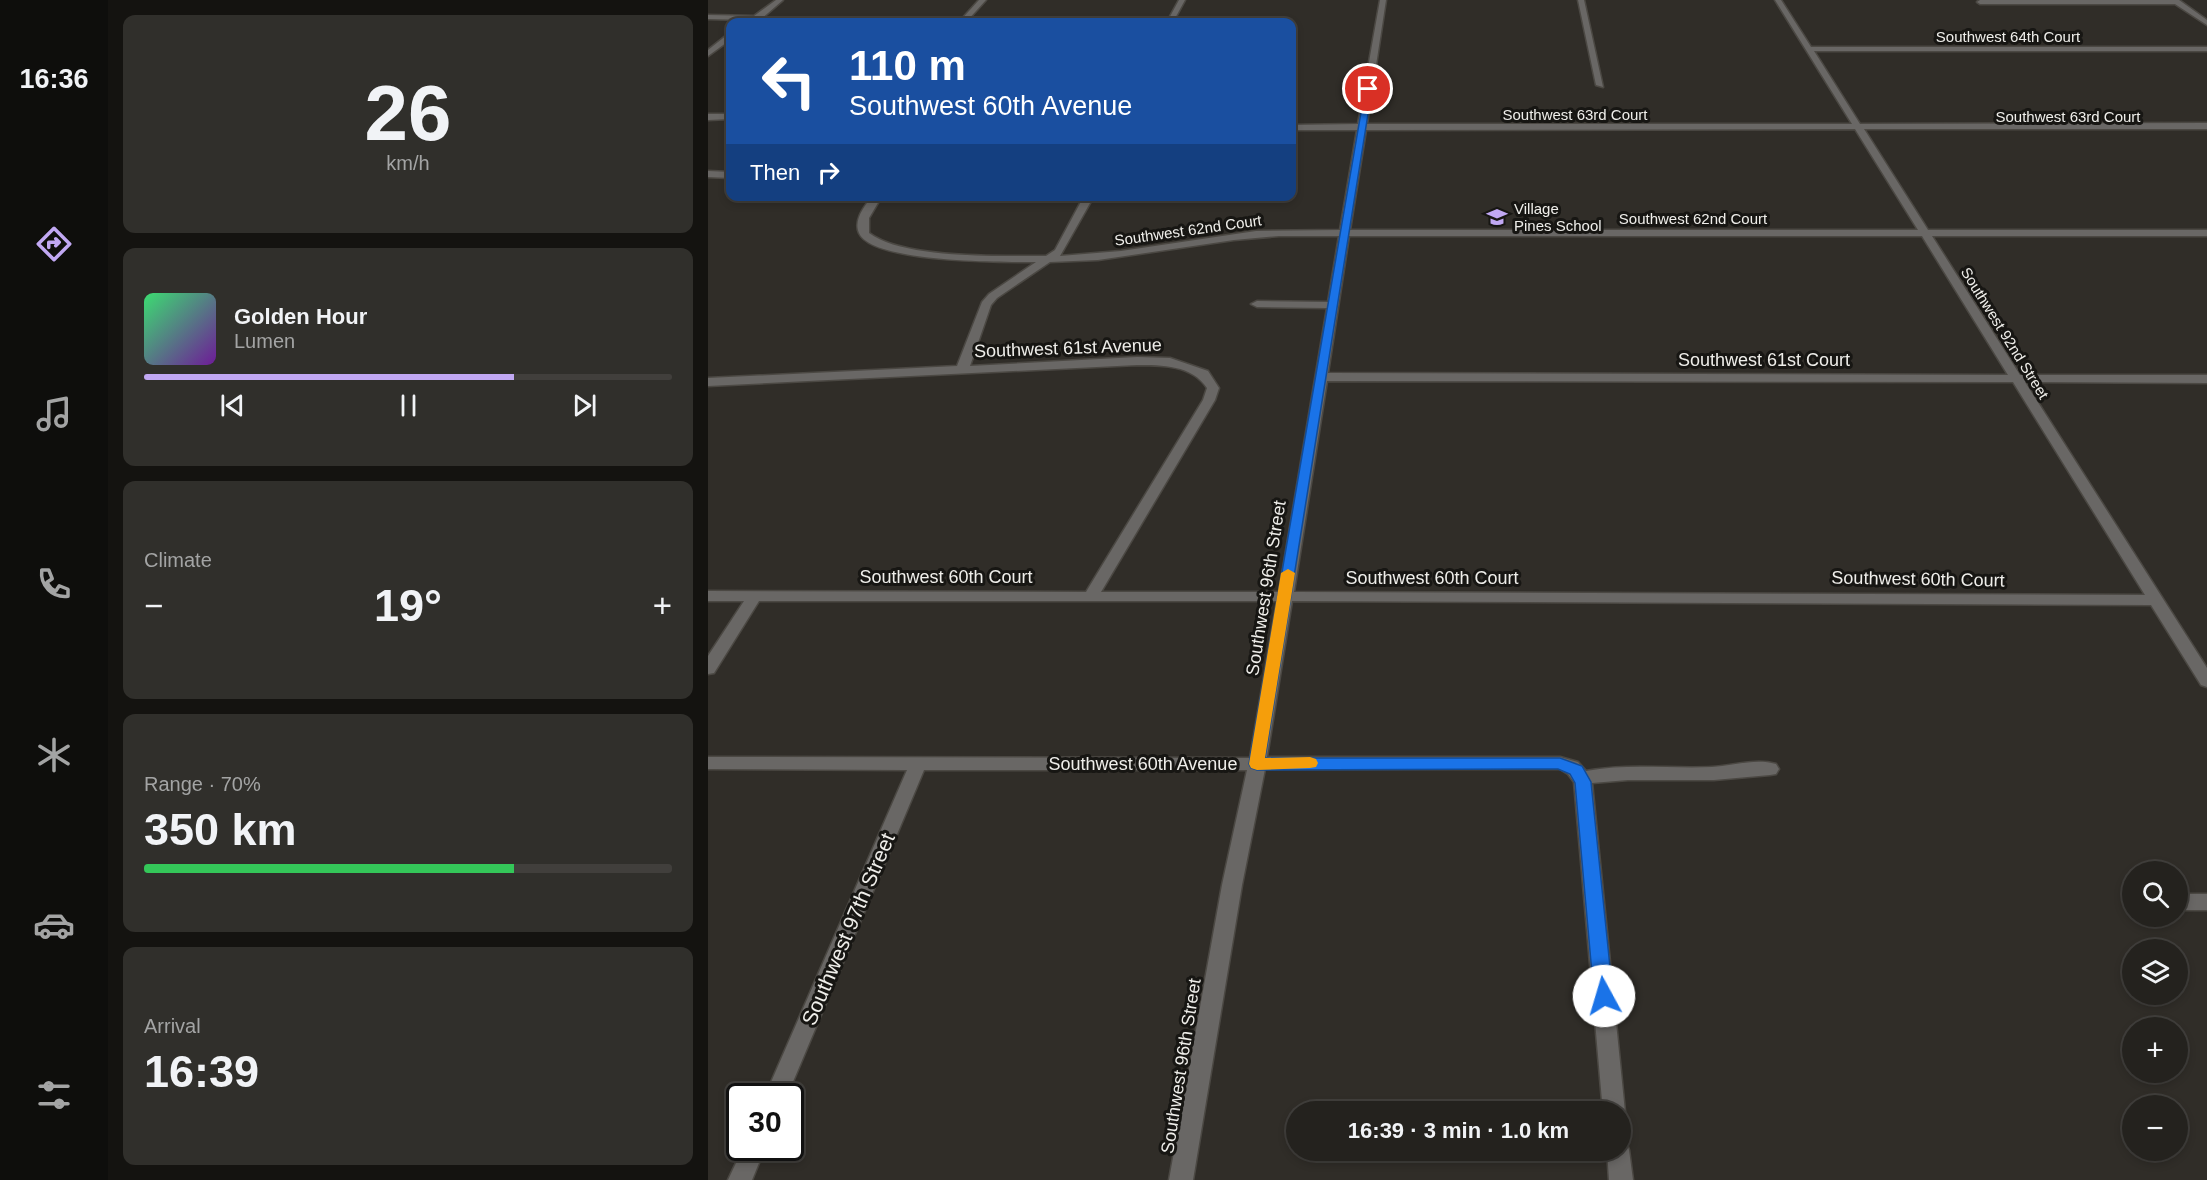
<!DOCTYPE html>
<html lang="en">
<head>
<meta charset="utf-8">
<style>
  :root { --surface:#24221e; --page:#302f2b; --text:#f1f3f6; --muted:#a3a4a4; --line:#413f3c; --accent:#c1a8f3 }
  body { margin:0; font-family:Arial,sans-serif; background:var(--page); color:var(--text); height:100vh; display:flex; flex-direction:column; font-size:22px; white-space:nowrap }
  * { box-sizing:border-box; margin:0 }
  p { font-size:20px; color:var(--muted) }
  .icon { flex:none; width:33px; height:33px; fill:none; stroke:currentColor; stroke-width:2; stroke-linecap:round; stroke-linejoin:round }
  .map { position:relative; flex:1; overflow:hidden }
  .drawer { display:flex; flex-direction:column; gap:15px; padding:15px; background:#141310; width:600px }
  .drawer>* { flex:none }
  .banner { position:absolute; left:18px; top:18px; width:570px; height:183px; border-radius:12px; box-shadow:0 3px 9px #0003,0 0 0 2px var(--line); background:#1a4fa0; color:#fff; overflow:hidden }
  .buttons { position:absolute; left:1414px; top:861px; display:grid; gap:12px }
  .buttons a { display:grid; place-items:center; width:66px; height:66px; border-radius:50%; background:var(--surface); box-shadow:0 3px 9px #0003,0 0 0 2px var(--line); font-size:30px }
  .speed { position:absolute; left:18px; top:1083px; display:flex; gap:12px; font-size:30px; font-weight:700; text-align:center }
  .speed>* { display:grid; place-content:center; width:78px; height:78px; border-radius:50%; background:var(--surface); box-shadow:0 3px 9px #0003,0 0 0 2px var(--line); line-height:1 }
  .speed .limit { border:3px solid #111; border-radius:9px; background:#fff; color:#111 }
  .pin { position:absolute; display:grid; place-items:center; width:51px; height:51px; color:#fff; margin:-26px; border:3px solid #fff; border-radius:50%; box-shadow:0 2px 6px #0007 }
  .me { position:absolute; width:66px; margin:-33px; rotate:354deg; stroke-linejoin:round; filter:drop-shadow(0 0 4px #0008) }
  .turn { display:flex; align-items:center; gap:21px; height:126px; padding:0 24px; font-size:27px }
  .turn .icon { width:78px; height:78px; stroke-width:2.5 }
  .turn b { display:block; font-size:42px; line-height:51px }
  .then { display:flex; align-items:center; height:57px; padding:0 24px; background:#0003; gap:12px; font-size:22px }
  .big { font-size:45px; font-weight:700; line-height:1.1 }
  .drawer .card { flex:1; display:flex; flex-direction:column; justify-content:center; gap:9px; min-width:0; padding:0 21px; border-radius:12px; background:var(--page) }
  .drawer .dial { align-items:center; gap:0 }
  .dial b { font-size:78px; line-height:1 }
  .song { display:flex; align-items:center; gap:18px }
  .cover { width:72px; height:72px; border-radius:9px; background:linear-gradient(135deg,hsl(140 70% 55%),hsl(280 70% 35%)) }
  .played { height:6px; border-radius:3px; background:linear-gradient(90deg,var(--accent) 70%,var(--line) 70%) }
  .keys { display:flex; justify-content:space-around; direction:ltr }
  .heat { display:flex; justify-content:space-between; align-items:center; font-size:33px; direction:ltr }
  .charge { height:9px; border-radius:4px; background:linear-gradient(90deg,#34c759 70%,var(--line) 0) }
  .trip { position:absolute; left:578px; top:1101px; width:345px; height:60px; border-radius:30px; background:var(--surface); box-shadow:0 3px 9px #0003,0 0 0 2px var(--line); font-weight:700; line-height:60px; text-align:center }
  main { display:flex; flex:1; min-height:0 }
  .dock { display:flex; flex-direction:column; width:108px; justify-content:space-around; align-items:center; background:#0e0e0c; color:var(--muted) }
  .dock .icon { width:42px; height:42px }
  .dock .active { color:var(--accent) }
  .dock b { font-size:27px; color:var(--text) }
  .map>svg:first-child { display:block }
</style>
</head>
<body>
<main>
<nav class="dock">
<b>16:36</b>
<svg class="icon active" aria-label="directions" viewBox="0 0 24 24"><path d="M12 3l9 9-9 9-9-9zM9 14v-3h6M13 9l2 2-2 2"/></svg>
<svg class="icon" aria-label="music" viewBox="0 0 24 24"><path d="M9 18V5l10-2v13"/><circle cx="6" cy="18" r="3"/><circle cx="16" cy="16" r="3"/></svg>
<svg class="icon" aria-label="phone" viewBox="0 0 24 24"><path d="M5 4h4l2 5-3 2q2 4 5 5l2-3 5 2v4C11 20 4 13 5 4z"/></svg>
<svg class="icon" aria-label="climate" viewBox="0 0 24 24"><path d="M12 3v18M4 7l16 10M4 17L20 7"/></svg>
<svg class="icon" aria-label="car" viewBox="0 0 24 24"><path d="M5 17H2v-5l4-1 3-4h7l3 4 3 1v5h-3M9 17h6M6 11h13"/><circle cx="7" cy="17" r="2"/><circle cx="17" cy="17" r="2"/></svg>
<svg class="icon" aria-label="filters" viewBox="0 0 24 24"><path d="M4 7h16M4 17h16"/><circle cx="9" cy="7" r="2"/><circle cx="15" cy="17" r="2"/></svg>
</nav>
<section class="drawer">
<div class="card dial"><b>26</b><p>km/h</p></div>
<div class="card">
<div class="song"><i class="cover"></i><div><b>Golden Hour</b><p>Lumen</p></div></div>
<div class="played"></div>
<div class="keys"><svg class="icon" aria-label="previous" viewBox="0 0 24 24"><path d="M18 5L8 12l10 7zM5 5v14"/></svg><svg class="icon" aria-label="pause" viewBox="0 0 24 24"><path d="M8 5v14M16 5v14"/></svg><svg class="icon" aria-label="next" viewBox="0 0 24 24"><path d="M6 5l10 7-10 7zM19 5v14"/></svg></div>
</div>
<div class="card"><p>Climate</p>
<div class="heat"><a>−</a><b class="big">19°</b><a>+</a></div>
</div>
<div class="card"><p>Range · 70%</p><b class="big">350 km</b><div class="charge"></div></div>
<div class="card"><p>Arrival</p><b class="big">16:39</b></div>
</section>
<div class="map">
<svg width="1499" height="1180" viewBox="0 0 1499 1180">
  <rect width="100%" height="100%" fill="#302d28"/>
  <g fill="none" stroke-linecap="round" stroke-linejoin="round">
    <g stroke="#4b4843" stroke-width="3">
      <g id="minor">
        <path d="M68 0H75L52 20 39 22 40 20 0 19V15L46 16Z"/>
        <path d="M271 0H278L258 22H251Z"/>
        <path d="M471 0H477L465 22H459Z"/>
        <path d="M672 0H678L659 124H1144L1067 0H1073L1103 47H1499V51H1106L1152 124 1499 123V129H1156L1220 230H1499V236H1224L1312 375H1499V383L1317 382 1499 668V687L1493 685 1443 605 584 601 559 757H852L870 762 878 771C920 763 962 769 1004 767 1025 766 1047 758 1068 764L1071 769 1068 774 1062 775 1006 780H920L884 783 917 1112 914 1119 912 1120V1112H895L866 782 860 774 852 769H557L534 885 485 1180H461L514 885 539 770H216L79 1096H57L199 770 0 769V757L542 758 569 601H51L6 673 0 674V656L36 601H0V591L378 592 495 400 499 388C484 365 454 365 429 365L0 386V378L249 366 274 302 281 294 328 262C297 262 164 263 151 233 145 220 157 206 164 196H174L161 218V233C195 259 293 256 338 256L347 250 376 196H386L352 256 413 251 548 231 632 230 649 130H584V125L650 124ZM1147 129 1210 230H642L658 130ZM571 236H631L620 302 549 301 543 304 549 307 619 308 571 592H393L507 400 511 388 500 371 462 358 429 357 262 366 283 305 289 298 342 262 390 260 526 240ZM641 236H1214L1300 375 620 373ZM619 381 1305 382 1437 595 586 592Z"/>
        <path d="M870 0H876L895 87 888 85Z"/>
        <path d="M1272 0H1471L1499 20V25L1467 4H1272L1269 2Z"/>
        <path d="M19 35H22V40L0 56V50Z"/>
        <path d="M0 114H22V119L0 120Z"/>
        <path d="M0 171 22 172V178L0 177Z"/>
        <rect x="1470" y="894" width="29" height="16"/>
        <path d="M912 1140 918 1142 921 1150 925 1180H901L899 1150H912Z"/>
        <path d="M35 1148H57L44 1180H20Z"/>
      </g>
    </g>
    <use href="#minor" fill="#696765" fill-rule="evenodd"/>
  </g>
  <path fill="#1a73e8" stroke="#114b97" stroke-width="1.5" d="M660 87 664 89 557 758H852L874 766 883 782 905 996 902 1002 896 1004 889 1002 886 996 867 783 862 774 850 769 549 770 543 768 541 764 657 89Z"/>
  <path fill="#f59e0b" d="M580 569 587 573 557 758 602 757 608 759 610 763 608 767 602 768 549 770 543 768 541 764 573 573Z"/>
  <defs>
    <g id="school-bare" transform="scale(1.62)"><path d="M0-5L7-2L0 1L-7-2ZM-4 1L0 2.5L4 1V4Q0 6-4 4Z" fill="#c1a8f3" stroke="#171613" stroke-width="2.5" paint-order="stroke"/></g>
  </defs>
  <g fill-rule="evenodd">
    <use href="#school-bare" x="789" y="217"/>
  </g>
  <g text-anchor="middle" dominant-baseline="central" stroke-width="6" stroke-linejoin="round" paint-order="stroke">
    <g font-size="15" fill="#efeeea" stroke="#171613">
      <text x="1300" y="36">Southwest 64th Court</text>
      <text x="867" y="114">Southwest 63rd Court</text>
      <text x="1360" y="116">Southwest 63rd Court</text>
      <text x="985" y="218">Southwest 62nd Court</text>
      <text transform="translate(480 230) rotate(-8)">Southwest 62nd Court</text>
      <text transform="translate(1297 333) rotate(58)">Southwest 92nd Street</text>
    </g>
    <g font-size="15" fill="#efeeea" stroke="#171613" text-anchor="start">
      <text x="806" y="208">Village<tspan x="806" dy="17">Pines School</tspan></text>
    </g>
    <g font-size="18" fill="#efeeea" stroke="#171613">
      <text transform="translate(360 348) rotate(-2)">Southwest 61st Avenue</text>
      <text x="1056" y="360">Southwest 61st Court</text>
      <text x="238" y="577">Southwest 60th Court</text>
      <text x="724" y="578">Southwest 60th Court</text>
      <text transform="translate(1210 579) rotate(1)">Southwest 60th Court</text>
      <text transform="translate(558 588) rotate(-81)">Southwest 96th Street</text>
      <text x="435" y="764">Southwest 60th Avenue</text>
      <text transform="translate(473 1066) rotate(-81)">Southwest 96th Street</text>
    </g>
    <g font-size="21" fill="#efeeea" stroke="#171613">
      <text transform="translate(140 929) rotate(-67)">Southwest 97th Street</text>
    </g>
  </g>
</svg>
<div class="buttons">
<a><svg class="icon" aria-label="search" viewBox="0 0 24 24"><circle cx="10" cy="10" r="6"/><path d="M15 15l6 6"/></svg></a>
<a><svg class="icon" aria-label="layers" viewBox="0 0 24 24"><path d="M12 4l9 5-9 5-9-5zM3 14l9 5 9-5"/></svg></a>
<a>+</a>
<a>−</a>
</div>
<div class="speed"><div class="limit">30</div></div>
<div class="pin" style="left:660px;top:89px;background:#d93025"><svg class="icon" aria-label="arrive" viewBox="0 0 24 24"><path d="M6 21V4h12l-3 4 3 4H6"/></svg></div>
<svg class="me" style="left:896px;top:996px" viewBox="-20 -20 40 40"><circle r="19" fill="#fff"/><path d="M0-13L10 11 0 6-10 11z" fill="#1a73e8"/></svg>
<div class="trip">16:39 · 3 min · 1.0 km</div>
<div class="banner">
<div class="turn"><svg class="icon" aria-label="left" viewBox="0 0 24 24"><path d="M17 20v-9H6M10 6l-5 5 5 5"/></svg><div><b>110 m</b>Southwest 60th Avenue</div></div>
<div class="then">Then<svg class="icon" aria-label="right" viewBox="0 0 24 24"><path d="M7 20v-9h11M14 6l5 5-5 5"/></svg></div>
</div>
</div>
</main>
</body>
</html>
